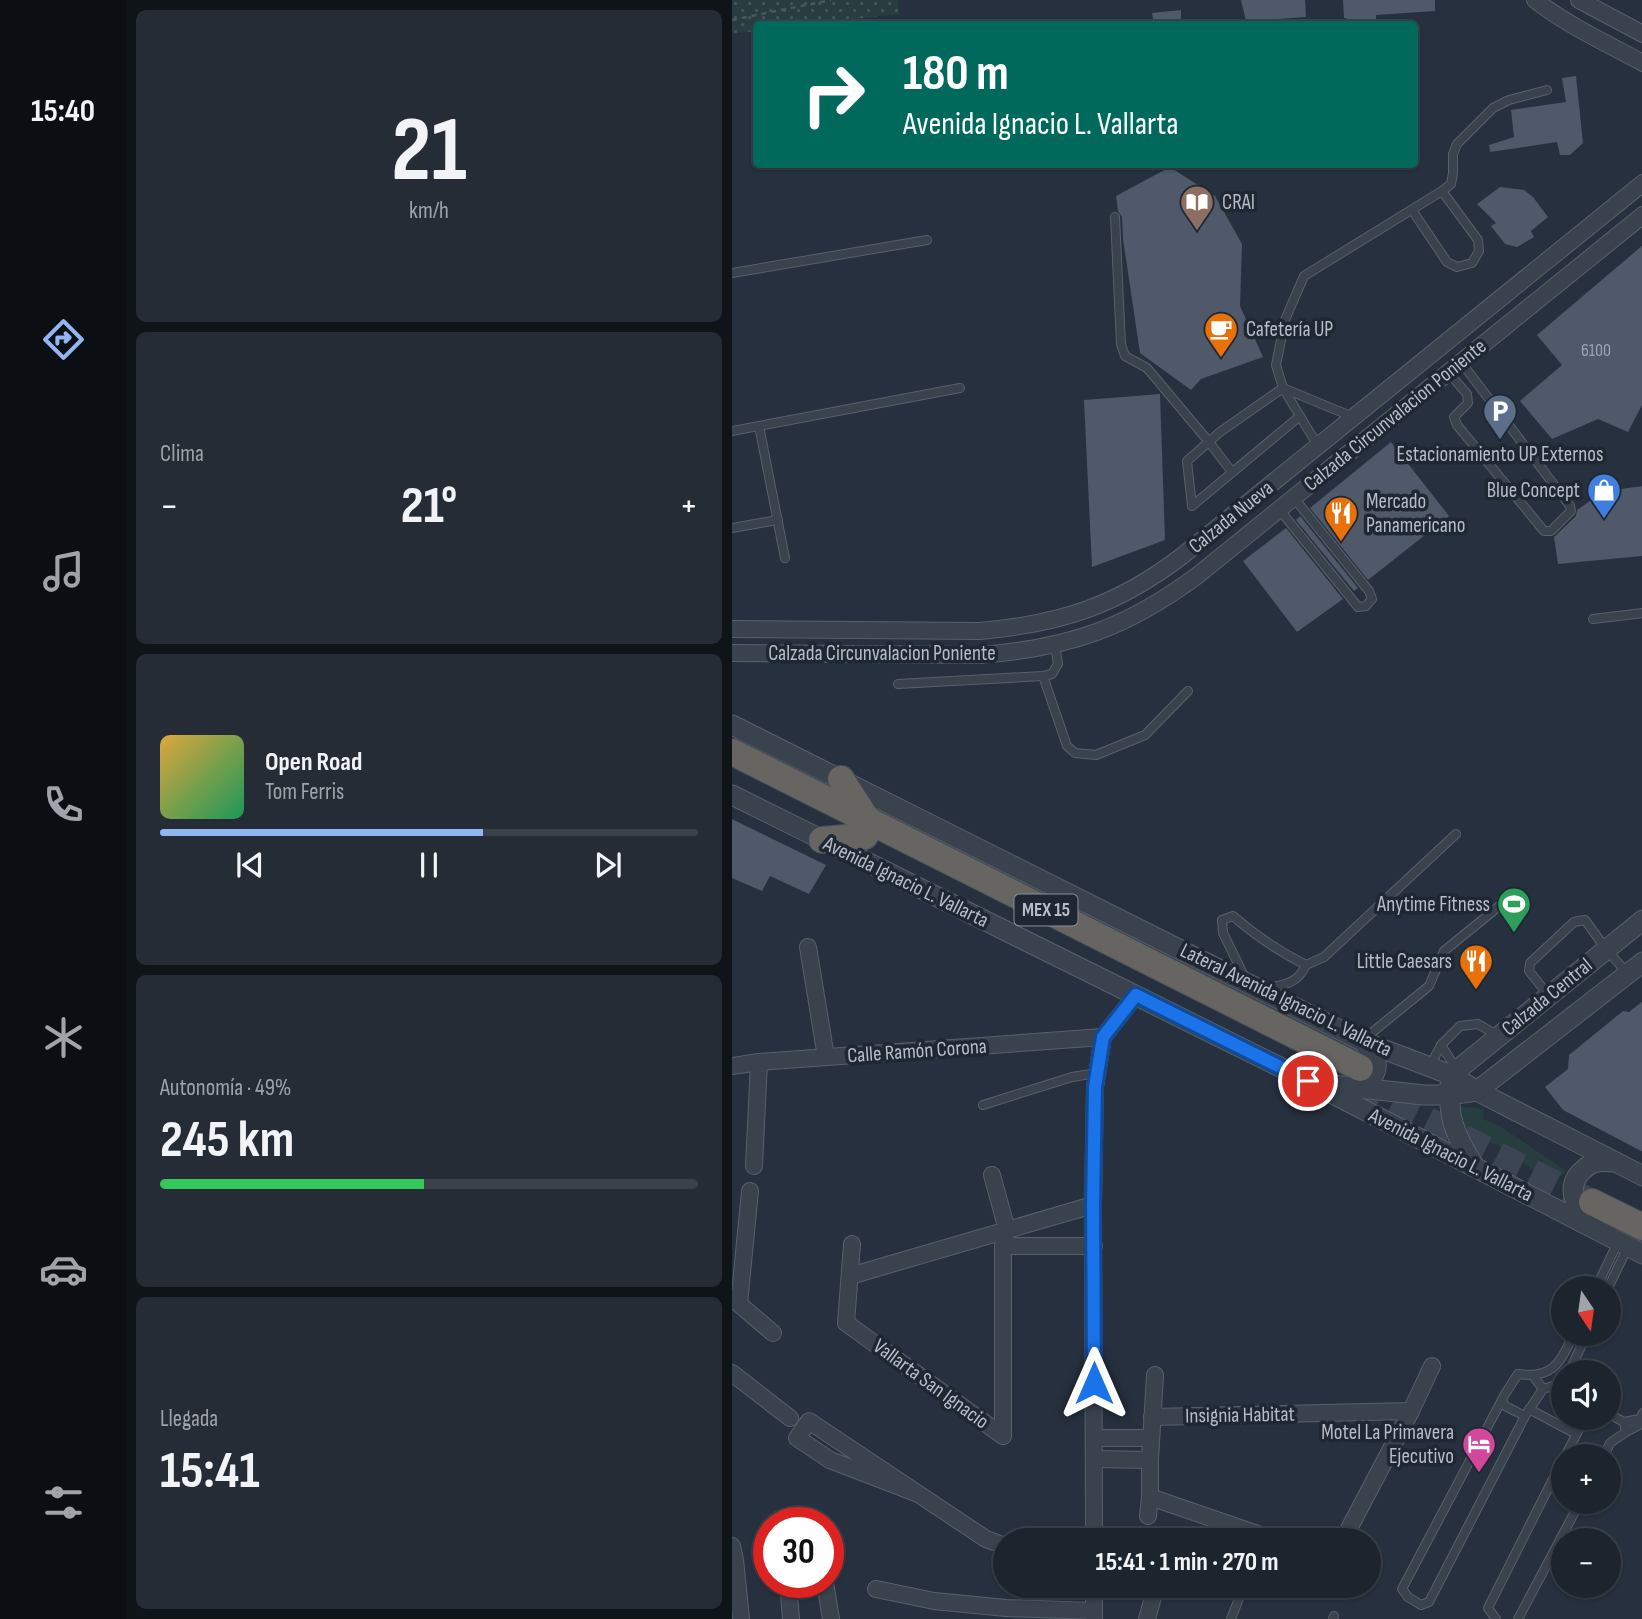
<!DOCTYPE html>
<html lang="es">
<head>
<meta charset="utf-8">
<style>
  :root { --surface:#1c242e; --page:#252c36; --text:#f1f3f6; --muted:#a0a4aa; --line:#3a414a; --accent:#90b6f4 }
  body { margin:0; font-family:"Sofia Sans Condensed",sans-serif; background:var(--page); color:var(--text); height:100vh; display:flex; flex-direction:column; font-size:26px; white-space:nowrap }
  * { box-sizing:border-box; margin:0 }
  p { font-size:23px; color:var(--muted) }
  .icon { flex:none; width:38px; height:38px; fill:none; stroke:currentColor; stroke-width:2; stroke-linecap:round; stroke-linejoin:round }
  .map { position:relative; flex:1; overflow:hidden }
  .drawer { display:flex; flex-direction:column; gap:10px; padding:10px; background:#0f1419; width:606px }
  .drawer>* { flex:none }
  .hud { position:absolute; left:21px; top:21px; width:665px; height:147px; border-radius:7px; box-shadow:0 2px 5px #0004,0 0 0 2px var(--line); background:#00695c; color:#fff; overflow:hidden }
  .needle { width:46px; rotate:167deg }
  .fabs { position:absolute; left:819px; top:1276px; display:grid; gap:14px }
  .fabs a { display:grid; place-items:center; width:70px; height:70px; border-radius:50%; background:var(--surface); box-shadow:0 2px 5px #0004,0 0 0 2px var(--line); font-size:35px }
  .speed { position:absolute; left:21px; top:1507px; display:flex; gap:14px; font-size:35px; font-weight:700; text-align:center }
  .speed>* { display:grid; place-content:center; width:91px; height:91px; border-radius:50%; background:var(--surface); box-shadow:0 2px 5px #0004,0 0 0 2px var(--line); line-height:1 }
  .speed .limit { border:10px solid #d22; background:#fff; color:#111 }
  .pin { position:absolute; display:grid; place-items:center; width:60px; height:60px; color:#fff; margin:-30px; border:4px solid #fff; border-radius:50%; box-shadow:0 2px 7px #0007 }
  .me { position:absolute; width:77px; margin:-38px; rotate:0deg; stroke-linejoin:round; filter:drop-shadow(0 0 5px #0008) }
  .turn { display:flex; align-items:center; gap:24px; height:147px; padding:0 35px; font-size:32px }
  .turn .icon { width:91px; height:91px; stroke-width:2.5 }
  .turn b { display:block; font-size:49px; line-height:60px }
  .big { font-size:52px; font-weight:700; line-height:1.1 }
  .drawer .card { flex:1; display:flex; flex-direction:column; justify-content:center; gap:10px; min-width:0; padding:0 24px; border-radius:10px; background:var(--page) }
  .drawer .dial { align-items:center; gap:0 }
  .dial b { font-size:91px; line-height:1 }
  .song { display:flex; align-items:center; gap:21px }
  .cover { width:84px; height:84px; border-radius:10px; background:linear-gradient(135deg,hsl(40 70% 55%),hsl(150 70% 35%)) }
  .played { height:7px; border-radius:4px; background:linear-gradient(90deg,var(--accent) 60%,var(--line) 60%) }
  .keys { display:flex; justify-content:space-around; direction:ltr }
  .heat { display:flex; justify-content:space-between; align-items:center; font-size:38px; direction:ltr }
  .charge { height:10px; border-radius:5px; background:linear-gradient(90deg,#34c759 49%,var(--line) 0) }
  .trip { position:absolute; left:261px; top:1528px; width:388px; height:70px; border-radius:35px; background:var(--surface); box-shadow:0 2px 5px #0004,0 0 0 2px var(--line); font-weight:700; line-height:70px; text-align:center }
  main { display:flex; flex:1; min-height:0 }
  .tabs { display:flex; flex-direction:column; width:126px; justify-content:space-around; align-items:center; background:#0b0e12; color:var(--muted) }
  .tabs .icon { width:49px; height:49px }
  .tabs .current { color:var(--accent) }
  .tabs b { font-size:32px; color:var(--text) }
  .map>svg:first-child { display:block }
</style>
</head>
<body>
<main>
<nav class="tabs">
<b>15:40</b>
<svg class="icon current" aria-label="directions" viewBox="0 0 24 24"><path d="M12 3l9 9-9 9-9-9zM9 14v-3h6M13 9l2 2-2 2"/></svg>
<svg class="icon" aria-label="music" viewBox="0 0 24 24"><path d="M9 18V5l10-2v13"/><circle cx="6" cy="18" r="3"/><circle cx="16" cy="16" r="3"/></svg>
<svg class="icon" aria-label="phone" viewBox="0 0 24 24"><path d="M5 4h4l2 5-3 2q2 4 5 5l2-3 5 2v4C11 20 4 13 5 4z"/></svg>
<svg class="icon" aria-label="climate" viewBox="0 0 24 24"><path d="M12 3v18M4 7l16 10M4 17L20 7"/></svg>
<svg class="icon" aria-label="car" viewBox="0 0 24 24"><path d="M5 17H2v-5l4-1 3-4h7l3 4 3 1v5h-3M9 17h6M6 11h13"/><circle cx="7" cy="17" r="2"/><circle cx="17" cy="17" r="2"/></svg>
<svg class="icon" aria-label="filters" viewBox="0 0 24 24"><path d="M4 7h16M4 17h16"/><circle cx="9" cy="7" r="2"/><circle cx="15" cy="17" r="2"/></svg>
</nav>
<section class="drawer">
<div class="card dial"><b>21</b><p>km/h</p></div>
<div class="card"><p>Clima</p>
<div class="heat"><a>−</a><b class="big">21°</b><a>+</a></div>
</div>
<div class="card">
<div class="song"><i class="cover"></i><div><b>Open Road</b><p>Tom Ferris</p></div></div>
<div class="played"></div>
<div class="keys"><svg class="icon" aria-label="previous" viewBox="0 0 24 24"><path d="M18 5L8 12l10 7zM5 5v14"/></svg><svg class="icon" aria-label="pause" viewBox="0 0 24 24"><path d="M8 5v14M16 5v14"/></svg><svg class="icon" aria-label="next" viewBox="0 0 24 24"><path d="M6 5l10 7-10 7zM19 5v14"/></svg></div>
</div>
<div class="card"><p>Autonomía · 49%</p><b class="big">245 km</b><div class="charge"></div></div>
<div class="card"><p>Llegada</p><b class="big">15:41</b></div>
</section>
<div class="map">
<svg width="911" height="1619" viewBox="0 0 911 1619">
  <defs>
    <pattern id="park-dots" width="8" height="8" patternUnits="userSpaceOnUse" patternTransform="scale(1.75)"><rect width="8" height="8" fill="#283d3f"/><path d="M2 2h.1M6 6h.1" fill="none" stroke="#455759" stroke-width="1.8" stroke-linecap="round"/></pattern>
  </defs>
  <rect width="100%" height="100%" fill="#26303e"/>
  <path fill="url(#park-dots)" d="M0 0H166L167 14 79 24H24V31L0 34Z"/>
  <path fill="#283d3f" d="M727 1106 752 1109 751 1119 768 1126 834 1171 822 1183 779 1155 772 1148 753 1141 752 1144 732 1135Z"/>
  <g fill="#4f5969">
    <path d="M509 0H573L574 17 514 21Z"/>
    <path d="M611 0H703V11L644 15V24H615V18H612Z"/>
    <path d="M449 10V24H422L420 13Z"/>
    <path d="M844 76 851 143 838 155H828L825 142 758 152 757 145 782 137 779 110 834 102 830 78Z"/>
    <path d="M438 167 483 196 510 244 508 306 531 357 469 379 459 390 408 353 391 239 390 217 386 211 384 196Z"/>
    <path d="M768 187 792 190 801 197 816 217 799 231 802 237 785 247 773 244 759 226 764 223 745 204Z"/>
    <path d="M911 245V403L896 432 866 419 820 439 788 401 830 365 805 335Z"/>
    <path d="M428 394 433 540 360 567 352 400Z"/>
    <path d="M659 442 717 516 636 580 578 508Z"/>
    <path d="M911 486V556L826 564 822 537 844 516 845 510 872 491Z"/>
    <path d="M568 516 626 588 622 591 564 520Z"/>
    <path d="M554 528 611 599 565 632 511 561Z"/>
    <path d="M0 819 94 865 77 894 38 876 30 891 0 878Z"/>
    <path d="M911 1001V1152L831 1110 813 1087 836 1069 837 1055 891 1011 897 1012Z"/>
  </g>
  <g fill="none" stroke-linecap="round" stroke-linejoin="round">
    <path stroke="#3c4553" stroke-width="26" stroke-dasharray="26 13" stroke-linecap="butt" d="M626 1085 860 1202"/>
    <g stroke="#58606c" stroke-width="10">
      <g id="service">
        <path d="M680 210 715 262 725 267 740 263 747 251 746 240 710 191"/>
        <path d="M383 217 389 344 393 356 415 368 477 442 500 472"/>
        <path d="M0 273 195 240"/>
        <path d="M716 372 735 394 736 403 722 417 725 425 812 531H819L839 511 838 506 729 362"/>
        <path d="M551 388 621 417"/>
        <path d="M27 426 53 558"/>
        <path d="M0 431 228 388"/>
        <path d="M586 446 551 388 544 365 553 320 572 276 710 191 719 184 721 173V154L725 144 761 108 777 100 815 90"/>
        <path d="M460 506 455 461 488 432 551 388"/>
        <path d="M460 506 568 416"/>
        <path d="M547 509 626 607 634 606 640 599 637 591 562 498"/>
        <path d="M0 528 46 520"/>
        <path d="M861 619 911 613"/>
        <path d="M311 676 335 746 343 753 364 755 413 735 456 691"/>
        <path d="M166 684 311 676 320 674 326 664 323 645"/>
        <path d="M512 976 491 933 490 920 501 916C524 936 548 952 574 965"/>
        <path d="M535 988C553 985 566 983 574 965L592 957 724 834"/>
        <path d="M817 996 797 971 798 963 842 922 853 920 874 949 896 974"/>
        <path d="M632 1039 697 986 712 951 776 899"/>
        <path d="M698 1066 709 1045"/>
        <path d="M725 1070 709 1045 728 1026 746 1024 766 1036"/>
        <path d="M251 1105 340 1077 365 1073"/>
        <path d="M864 1288 886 1242"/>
        <path d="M876 1288 896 1247"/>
        <path d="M837 1372 855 1334"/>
        <path d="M801 1376 811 1389 793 1416 697 1602 689 1605 676 1597 670 1589 773 1394 786 1374C822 1379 828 1362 842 1334"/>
        <path d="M811 1389 821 1386 831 1379"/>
        <path d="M770 1400 773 1406 793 1416"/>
        <path d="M797 1409 844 1434"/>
        <path d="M877 1414 892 1422 908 1419 911 1413"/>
        <path d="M894 1432 911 1423"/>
        <path d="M833 1456 853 1418"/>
        <path d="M872 1456 878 1443 894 1432 892 1422"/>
        <path d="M499 1619 509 1593"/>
        <path d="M601 1619 602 1616"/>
        <path d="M764 1619 756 1608 831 1459"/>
        <path d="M786 1619 848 1502"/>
      </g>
    </g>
    <g stroke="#58606c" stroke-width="18">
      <g id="minor">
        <path d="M803 0C835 25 874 43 911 63"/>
        <path d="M847 0 911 34"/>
        <path d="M0 629 248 631C329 624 386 605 450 556L911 183"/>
        <path d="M0 653 249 655C337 648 395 628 466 575L911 215"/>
        <path d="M76 947 94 1057"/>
        <path d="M0 1066 27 1062 371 1037"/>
        <path d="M22 1166 27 1062"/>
        <path d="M260 1175 275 1230 271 1246V1436"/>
        <path d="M120 1244 114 1323 271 1436"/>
        <path d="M271 1246H362"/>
        <path d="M118 1276 361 1205"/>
        <path d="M0 1298 41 1333"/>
        <path d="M7 1304 18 1191"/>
        <path d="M0 1373 58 1418"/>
        <path d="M420 1417 679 1411"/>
        <path d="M363 1438H419"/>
        <path d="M362 1459 418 1460"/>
        <path d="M184 1493 98 1460 65 1438 77 1421 254 1539 273 1546"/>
        <path d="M418 1497 543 1540"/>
        <path d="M416 1516 418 1497V1460L423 1375"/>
        <path d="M362 1540 361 1205 363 1087 371 1037 404 995"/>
        <path d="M611 1540 679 1411 700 1366"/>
        <path d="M0 1546 3 1560 9 1619"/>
        <path d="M56 1582 59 1619"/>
        <path d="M93 1582 99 1619"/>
        <path d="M362 1586V1619"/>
        <path d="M144 1589 202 1601 274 1608 362 1611"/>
        <path d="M415 1619 424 1586"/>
      </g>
    </g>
    <g stroke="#58606c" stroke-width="21">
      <g id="tertiary">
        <path d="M0 725 630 1041 719 1075 745 1091 911 1176"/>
        <path d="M0 795 576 1081 911 1254"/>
        <path d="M630 1041C648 1060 649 1067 633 1089"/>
        <path d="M591 1084 692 1095H716L745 1091 911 962"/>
        <path d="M743 1167C722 1134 714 1115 719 1075L911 920"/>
        <path d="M857 1224C844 1208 832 1186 851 1170 855 1166 860 1163 866 1162 871 1161 877 1162 883 1162"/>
      </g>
    </g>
    <g stroke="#454d59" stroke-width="28">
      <g id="trunk">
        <path d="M0 752 628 1068"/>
        <path d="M109 779 135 819"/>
        <path d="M90 840 133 836"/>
        <path d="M860 1202 911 1227"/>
      </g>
    </g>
    <path stroke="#46595c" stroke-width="2.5" stroke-dasharray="5 5" stroke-linecap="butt" d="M0 20 99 0"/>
    <use href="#service" stroke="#3a424e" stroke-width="8"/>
    <use href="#minor" stroke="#3a424e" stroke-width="16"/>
    <use href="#tertiary" stroke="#3a424e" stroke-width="19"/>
    <use href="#trunk" stroke="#666562" stroke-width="26"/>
  </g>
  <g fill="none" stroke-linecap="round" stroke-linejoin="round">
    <g stroke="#114b97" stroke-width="18">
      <path id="route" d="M362 1383 361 1205 363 1087 371 1037 404 995 576 1081"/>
    </g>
    <use href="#route" stroke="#1a73e8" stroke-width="12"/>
  </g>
  <defs>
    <g id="library-pin" transform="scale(1.75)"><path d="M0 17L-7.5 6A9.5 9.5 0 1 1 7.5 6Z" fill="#8d6e63" stroke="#1f2733"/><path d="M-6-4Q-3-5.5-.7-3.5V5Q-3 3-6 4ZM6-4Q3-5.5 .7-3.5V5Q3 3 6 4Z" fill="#fff"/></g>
    <g id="cafe-pin" transform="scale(1.75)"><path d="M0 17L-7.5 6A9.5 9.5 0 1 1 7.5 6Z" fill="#e8710a" stroke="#1f2733"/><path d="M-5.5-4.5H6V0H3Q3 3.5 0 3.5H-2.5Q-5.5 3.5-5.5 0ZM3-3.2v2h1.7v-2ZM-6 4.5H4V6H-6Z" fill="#fff"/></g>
    <g id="parking-pin" transform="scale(1.75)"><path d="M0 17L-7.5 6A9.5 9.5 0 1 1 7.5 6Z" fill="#5c6f8a" stroke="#1f2733"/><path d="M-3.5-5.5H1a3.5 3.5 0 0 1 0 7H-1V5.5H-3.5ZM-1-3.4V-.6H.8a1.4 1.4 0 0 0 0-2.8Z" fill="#fff"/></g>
    <g id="shop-pin" transform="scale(1.75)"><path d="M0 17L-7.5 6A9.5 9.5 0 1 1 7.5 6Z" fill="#3f7fe0" stroke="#1f2733"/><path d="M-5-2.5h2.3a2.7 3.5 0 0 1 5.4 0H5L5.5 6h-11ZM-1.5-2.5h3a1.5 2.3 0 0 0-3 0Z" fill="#fff"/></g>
    <g id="restaurant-pin" transform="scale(1.75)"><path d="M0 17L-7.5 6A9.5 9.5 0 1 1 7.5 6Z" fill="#e8710a" stroke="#1f2733"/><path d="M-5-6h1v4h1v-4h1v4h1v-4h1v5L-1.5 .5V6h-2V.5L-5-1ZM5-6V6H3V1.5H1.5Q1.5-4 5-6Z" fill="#fff"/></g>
    <g id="stadium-pin" transform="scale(1.75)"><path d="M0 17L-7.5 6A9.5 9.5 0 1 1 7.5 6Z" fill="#2e9e5b" stroke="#1f2733"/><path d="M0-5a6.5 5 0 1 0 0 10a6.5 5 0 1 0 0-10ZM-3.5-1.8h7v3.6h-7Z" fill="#fff"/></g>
    <g id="hotel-pin" transform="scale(1.75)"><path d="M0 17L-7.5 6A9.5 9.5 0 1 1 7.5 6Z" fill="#d1479c" stroke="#1f2733"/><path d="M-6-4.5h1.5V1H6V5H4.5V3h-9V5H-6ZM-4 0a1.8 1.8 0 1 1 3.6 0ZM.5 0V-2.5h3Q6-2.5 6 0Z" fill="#fff"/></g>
  </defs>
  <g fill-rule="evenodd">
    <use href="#library-pin" x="465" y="202"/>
    <use href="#cafe-pin" x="489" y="329"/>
    <use href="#parking-pin" x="768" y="411"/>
    <use href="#shop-pin" x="872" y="490"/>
    <use href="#restaurant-pin" x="609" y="513"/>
    <use href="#stadium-pin" x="782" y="904"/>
    <use href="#restaurant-pin" x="744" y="961"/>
    <use href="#hotel-pin" x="747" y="1444"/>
  </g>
  <g text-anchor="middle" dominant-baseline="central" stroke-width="7" stroke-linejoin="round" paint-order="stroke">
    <g font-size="18" fill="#9ca4b1">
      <text x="864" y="350">6100</text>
    </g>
    <rect fill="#1f2733" stroke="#89909c" stroke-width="2" x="282.5" y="894.5" width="63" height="31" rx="5"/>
    <g font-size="19" font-weight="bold" fill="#b6bdc9">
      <text x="314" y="910">MEX 15</text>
    </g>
    <g font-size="21" fill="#b6bdc9" stroke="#1f2733" text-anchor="end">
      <text x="490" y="202" text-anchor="start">CRAI</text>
      <text x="514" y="329" text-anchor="start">Cafetería UP</text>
      <text x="768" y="454" text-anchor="middle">Estacionamiento UP Externos</text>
      <text x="848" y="490">Blue Concept</text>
      <text x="634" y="501" text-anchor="start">Mercado<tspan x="634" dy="24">Panamericano</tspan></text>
      <text x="758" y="904">Anytime Fitness</text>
      <text x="720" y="961">Little Caesars</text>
      <text x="722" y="1432">Motel La Primavera<tspan x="722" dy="24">Ejecutivo</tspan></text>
    </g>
    <g font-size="21" fill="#b6bdc9" stroke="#1f2733">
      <text transform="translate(663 415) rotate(-39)">Calzada Circunvalacion Poniente</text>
      <text transform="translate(499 517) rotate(-39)">Calzada Nueva</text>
      <text x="150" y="653">Calzada Circunvalacion Poniente</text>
      <text transform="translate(174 882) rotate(26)">Avenida Ignacio L. Vallarta</text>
      <text transform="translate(815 997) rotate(-39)">Calzada Central</text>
      <text transform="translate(554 1000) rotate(26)">Lateral Avenida Ignacio L. Vallarta</text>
      <text transform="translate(185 1051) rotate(-4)">Calle Ramón Corona</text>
      <text transform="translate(719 1155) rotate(27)">Avenida Ignacio L. Vallarta</text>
      <text transform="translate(199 1384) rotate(36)">Vallarta San Ignacio</text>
      <text transform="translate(508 1415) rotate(-1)">Insignia Habitat</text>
    </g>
  </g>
</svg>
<div class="fabs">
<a><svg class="needle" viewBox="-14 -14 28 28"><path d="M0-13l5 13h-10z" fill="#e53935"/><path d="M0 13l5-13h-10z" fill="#a0a4aa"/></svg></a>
<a><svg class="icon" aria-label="sound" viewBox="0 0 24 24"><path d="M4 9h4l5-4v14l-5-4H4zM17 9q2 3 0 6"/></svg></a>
<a>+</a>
<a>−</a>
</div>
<div class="speed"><div class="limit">30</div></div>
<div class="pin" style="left:576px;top:1081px;background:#d93025"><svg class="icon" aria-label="arrive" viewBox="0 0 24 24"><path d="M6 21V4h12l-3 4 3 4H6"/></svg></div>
<svg class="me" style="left:362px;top:1383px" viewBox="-20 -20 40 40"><path d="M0-17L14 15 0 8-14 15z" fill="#1a73e8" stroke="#fff" stroke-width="4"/></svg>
<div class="trip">15:41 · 1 min · 270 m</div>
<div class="hud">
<div class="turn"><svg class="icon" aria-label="right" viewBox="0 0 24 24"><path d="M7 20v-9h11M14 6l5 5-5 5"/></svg><div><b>180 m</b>Avenida Ignacio L. Vallarta</div></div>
</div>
</div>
</main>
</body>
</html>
